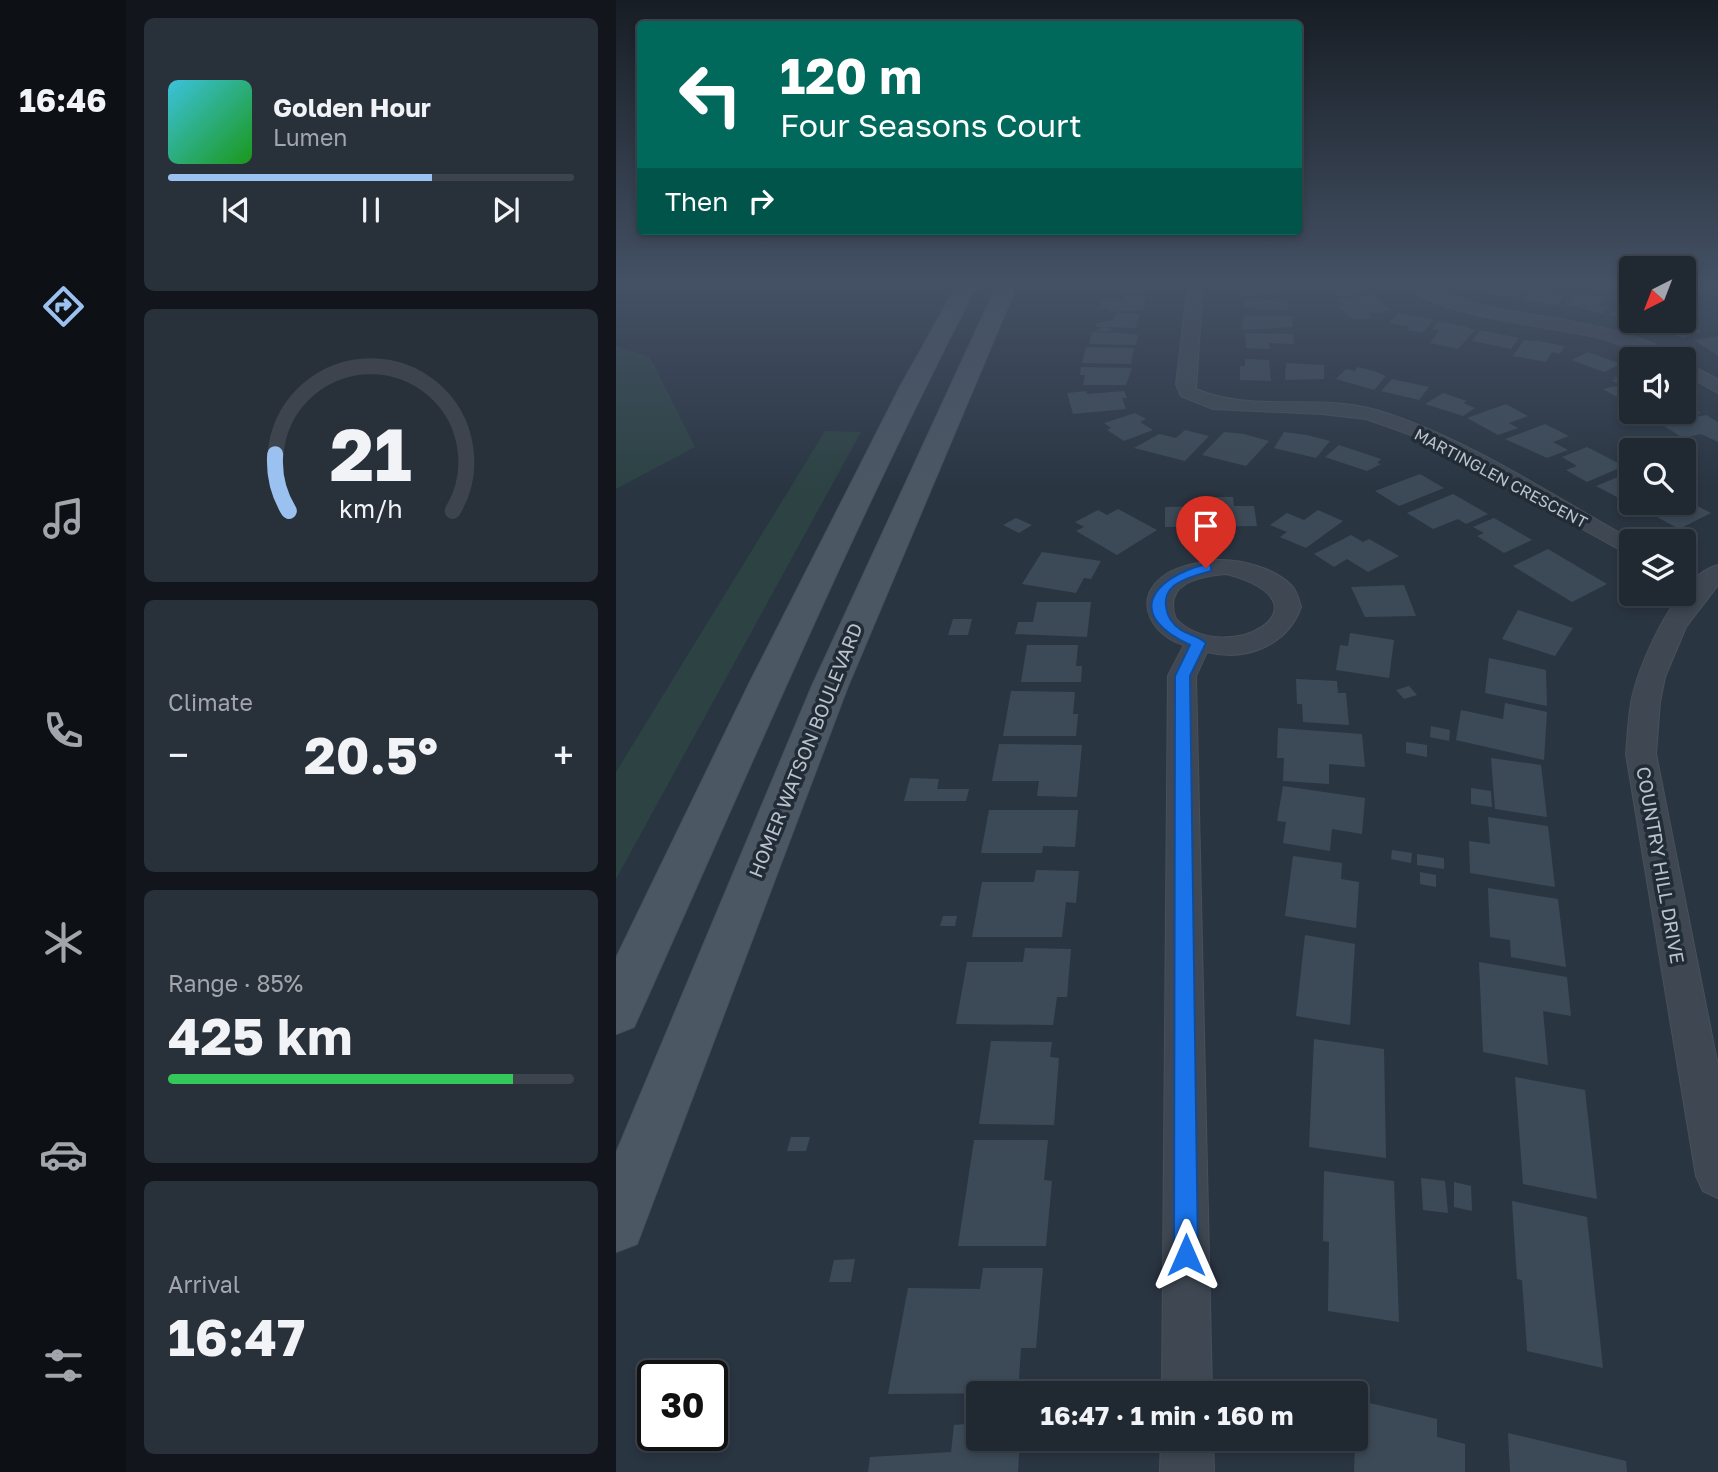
<!DOCTYPE html>
<html lang="en">
<head>
<meta charset="utf-8">
<style>
  :root { --surface:#202832; --page:#28303a; --text:#f1f3f6; --muted:#a2a6ac; --line:#3d444d; --accent:#9bc1f1 }
  body { margin:0; font-family:"Golos Text",sans-serif; background:var(--page); color:var(--text); height:100vh; display:flex; flex-direction:column; font-size:26px; white-space:nowrap }
  * { box-sizing:border-box; margin:0 }
  p { font-size:23px; color:var(--muted) }
  .icon { flex:none; width:38px; height:38px; fill:none; stroke:currentColor; stroke-width:2; stroke-linecap:round; stroke-linejoin:round }
  .map { position:relative; flex:1; overflow:hidden }
  .panel { display:flex; flex-direction:column; gap:18px; padding:18px; background:#12161c; width:490px }
  .panel>* { flex:none }
  .banner { position:absolute; left:21px; top:21px; width:665px; height:214px; border-radius:7px; box-shadow:0 4px 10px #0003,0 0 0 2px var(--line); background:#00695c; color:#fff; overflow:hidden }
  .needle { width:46px; rotate:222deg }
  .tools { position:absolute; left:1003px; top:256px; display:grid; gap:14px }
  .tools a { display:grid; place-items:center; width:77px; height:77px; border-radius:7px; background:var(--surface); box-shadow:0 4px 10px #0003,0 0 0 2px var(--line); font-size:35px }
  .speed { position:absolute; left:21px; top:1360px; display:flex; gap:14px; font-size:35px; font-weight:700; text-align:center }
  .speed>* { display:grid; place-content:center; width:91px; height:91px; border-radius:50%; background:var(--surface); box-shadow:0 4px 10px #0003,0 0 0 2px var(--line); line-height:1 }
  .speed .limit { border:4px solid #111; border-radius:10px; background:#fff; color:#111 }
  .pin { position:absolute; display:grid; place-items:center; width:60px; height:60px; color:#fff; margin:-72px -30px; border-radius:50% 50% 50% 0; rotate:-45deg; box-shadow:0 0 7px #0007 }
  .pin .icon { rotate:45deg }
  .me { position:absolute; width:77px; margin:-38px; rotate:0deg; stroke-linejoin:round; filter:drop-shadow(0 0 5px #0008) }
  .turn { display:flex; align-items:center; gap:24px; height:147px; padding:0 28px; font-size:32px }
  .turn .icon { width:91px; height:91px; stroke-width:2.5 }
  .turn b { display:block; font-size:49px; line-height:60px }
  .then { display:flex; align-items:center; height:66px; padding:0 28px; background:#0003; gap:14px; font-size:26px }
  .big { font-size:52px; font-weight:700; line-height:1.1 }
  .panel .tile { flex:1; display:flex; flex-direction:column; justify-content:center; gap:10px; min-width:0; padding:0 24px; border-radius:10px; background:var(--page) }
  .panel .dial { align-items:center; gap:0 }
  .dial svg { height:182px; overflow:visible; fill:none; stroke:var(--line); stroke-width:7; stroke-linecap:round; text-anchor:middle }
  .dial text { fill:var(--text); stroke:none }
  .song { display:flex; align-items:center; gap:21px }
  .cover { width:84px; height:84px; border-radius:10px; background:linear-gradient(135deg,hsl(190 70% 55%),hsl(120 70% 35%)) }
  .played { height:7px; border-radius:4px; background:linear-gradient(90deg,var(--accent) 65%,var(--line) 65%) }
  .keys { display:flex; justify-content:space-around; direction:ltr }
  .heat { display:flex; justify-content:space-between; align-items:center; font-size:38px; direction:ltr }
  .charge { height:10px; border-radius:5px; background:linear-gradient(90deg,#34c759 85%,var(--line) 0) }
  .trip { position:absolute; left:350px; top:1381px; width:402px; height:70px; border-radius:7px; background:var(--surface); box-shadow:0 4px 10px #0003,0 0 0 2px var(--line); font-weight:700; line-height:70px; text-align:center }
  main { display:flex; flex:1; min-height:0 }
  .tabs { display:flex; flex-direction:column; width:126px; justify-content:space-around; align-items:center; background:#0d1014; color:var(--muted) }
  .tabs .icon { width:49px; height:49px }
  .tabs .current { color:var(--accent) }
  .tabs b { font-size:32px; color:var(--text) }
  .map>svg:first-child { display:block }
</style>
</head>
<body>
<main>
<nav class="tabs">
<b>16:46</b>
<svg class="icon current" aria-label="directions" viewBox="0 0 24 24"><path d="M12 3l9 9-9 9-9-9zM9 14v-3h6M13 9l2 2-2 2"/></svg>
<svg class="icon" aria-label="music" viewBox="0 0 24 24"><path d="M9 18V5l10-2v13"/><circle cx="6" cy="18" r="3"/><circle cx="16" cy="16" r="3"/></svg>
<svg class="icon" aria-label="phone" viewBox="0 0 24 24"><path d="M5 4h4l2 5-3 2q2 4 5 5l2-3 5 2v4C11 20 4 13 5 4z"/></svg>
<svg class="icon" aria-label="climate" viewBox="0 0 24 24"><path d="M12 3v18M4 7l16 10M4 17L20 7"/></svg>
<svg class="icon" aria-label="car" viewBox="0 0 24 24"><path d="M5 17H2v-5l4-1 3-4h7l3 4 3 1v5h-3M9 17h6M6 11h13"/><circle cx="7" cy="17" r="2"/><circle cx="17" cy="17" r="2"/></svg>
<svg class="icon" aria-label="filters" viewBox="0 0 24 24"><path d="M4 7h16M4 17h16"/><circle cx="9" cy="7" r="2"/><circle cx="15" cy="17" r="2"/></svg>
</nav>
<section class="panel">
<div class="tile">
<div class="song"><i class="cover"></i><div><b>Golden Hour</b><p>Lumen</p></div></div>
<div class="played"></div>
<div class="keys"><svg class="icon" aria-label="previous" viewBox="0 0 24 24"><path d="M18 5L8 12l10 7zM5 5v14"/></svg><svg class="icon" aria-label="pause" viewBox="0 0 24 24"><path d="M8 5v14M16 5v14"/></svg><svg class="icon" aria-label="next" viewBox="0 0 24 24"><path d="M6 5l10 7-10 7zM19 5v14"/></svg></div>
</div>
<div class="tile dial"><svg viewBox="0 0 100 80">
<path d="M14 69A42 42 0 1 1 86 69"/>
<path d="M14 69A42 42 0 0 1 8 44" stroke="#9bc1f1"/>
<text x="50" y="56" font-size="32" font-weight="700">21</text>
<text x="50" y="72" font-size="11">km/h</text>
</svg></div>
<div class="tile"><p>Climate</p>
<div class="heat"><a>−</a><b class="big">20.5°</b><a>+</a></div>
</div>
<div class="tile"><p>Range · 85%</p><b class="big">425 km</b><div class="charge"></div></div>
<div class="tile"><p>Arrival</p><b class="big">16:47</b></div>
</section>
<div class="map">
<svg width="1102" height="1472" viewBox="0 0 1102 1472">
  <rect width="100%" height="100%" fill="#2a3542"/>
  <g fill="#2c4243">
    <path d="M0 346 34 357 79 447 0 489Z"/>
    <path d="M209 431 245 432 0 879V772Z"/>
  </g>
  <g fill="#3c4a57">
    <path d="M492 283H519L534 285 532 293 489 292Z"/>
    <path d="M624 283 669 284 670 293 624 296Z"/>
    <path d="M711 283H744L749 293 737 294 739 296 720 295Z"/>
    <path d="M872 283H905L899 291 906 292 901 298 864 292Z"/>
    <path d="M1071 283H1097L1095 292 1076 289 1070 286Z"/>
    <path d="M917 288 934 291 932 293 948 296 941 306 908 300Z"/>
    <path d="M958 292 989 298 984 306 991 307 987 314 950 305Z"/>
    <path d="M758 295 774 310 766 311 769 313H751L756 318 739 320 720 306 728 305 722 299Z"/>
    <path d="M508 296H530L527 310 494 312 495 309H483L486 299 507 300Z"/>
    <path d="M627 299 671 300 672 310 628 308Z"/>
    <path d="M1009 304 1015 305V321L993 315Z"/>
    <path d="M500 313 523 314 520 328 488 327 496 329 495 331H479L487 327H480L481 323 498 320Z"/>
    <path d="M782 313 818 320 806 333 791 330 794 327 773 323Z"/>
    <path d="M628 316H676L677 327 625 330Z"/>
    <path d="M1053 320H1057L1086 331 1067 338 1036 326Z"/>
    <path d="M822 321 847 326 859 330 842 349 814 343 823 330 816 329Z"/>
    <path d="M864 330 903 338 895 349 856 341Z"/>
    <path d="M476 332 505 333 522 335 520 345 473 344Z"/>
    <path d="M629 333 677 334 678 344 653 343 654 349 630 348Z"/>
    <path d="M1102 336V356L1078 340Z"/>
    <path d="M908 340 922 341 949 346 944 354 936 352 930 362 897 356Z"/>
    <path d="M470 347 518 348 515 364 466 363Z"/>
    <path d="M972 352 1005 364 988 372 955 360Z"/>
    <path d="M629 359 653 360 655 381 624 380V366H629Z"/>
    <path d="M670 363 708 365V379L669 380Z"/>
    <path d="M465 367 516 368 510 385H467L469 375H464Z"/>
    <path d="M741 367 758 371 770 376 758 390 720 379 730 369 739 371Z"/>
    <path d="M1015 374V399L1006 400 987 389 1004 385 995 380 1000 379 997 377Z"/>
    <path d="M776 379 813 387 803 400 765 391Z"/>
    <path d="M470 391 471 394 508 391 511 398H506L510 409 457 414 451 393Z"/>
    <path d="M827 393 851 401 847 403 859 408 847 416 809 404Z"/>
    <path d="M1068 402 1085 413 1039 422 1023 411H1068Z"/>
    <path d="M890 404 912 416 893 423 902 428 882 435 851 418Z"/>
    <path d="M519 413 530 419 524 422 537 430 508 441 491 430 495 428 488 423Z"/>
    <path d="M1090 415 1102 422V442L1085 434 1067 438 1045 424Z"/>
    <path d="M929 424 953 436 937 442 952 450 931 458 889 439Z"/>
    <path d="M569 430 593 436 569 461 518 448 543 434 560 438Z"/>
    <path d="M608 432 628 434 653 441 630 466 586 455Z"/>
    <path d="M668 432 691 435 714 441 700 458 658 448Z"/>
    <path d="M723 445 765 459 761 463 765 464 751 471 709 457Z"/>
    <path d="M971 447 1008 466 971 482 950 470 961 466 946 457Z"/>
    <path d="M1012 473 1015 474V502H1028L1018 506 980 486Z"/>
    <path d="M804 474 828 488 783 506 759 491Z"/>
    <path d="M837 494 872 514 850 524 842 519 817 529 791 513Z"/>
    <path d="M589 497H617L618 506H638L641 526 549 527V507L590 506Z"/>
    <path d="M1068 499 1095 513 1063 529 1030 511 1050 502H1068Z"/>
    <path d="M502 509 541 530 501 555 460 531 468 527 459 522 482 510 491 515Z"/>
    <path d="M702 510 727 521 690 548 664 537 671 532 654 525 671 513 688 520Z"/>
    <path d="M400 518 416 525 403 533 387 525Z"/>
    <path d="M878 518 916 540 888 553 861 536 868 533 857 527Z"/>
    <path d="M735 535 747 542 753 539 783 556 752 572 731 559 718 567 698 554Z"/>
    <path d="M932 549 991 584 956 602 897 566Z"/>
    <path d="M426 552 485 561 475 579 468 578 460 593 406 584Z"/>
    <path d="M788 585 800 616 749 617 735 587Z"/>
    <path d="M421 602H475L471 637 399 634 402 622H417Z"/>
    <path d="M902 610 957 628 939 656 886 639Z"/>
    <path d="M337 619H356L352 635H332Z"/>
    <path d="M734 633 778 640 773 678 720 670 724 645 732 646Z"/>
    <path d="M411 645H462L460 666H466L465 682H405Z"/>
    <path d="M873 658 930 670 931 706 869 693Z"/>
    <path d="M680 679 721 681 722 693H730L733 725 687 722 686 704H681Z"/>
    <path d="M793 686 801 695 788 699 780 690Z"/>
    <path d="M395 691 459 692 457 714H462L460 736H387Z"/>
    <path d="M889 703 931 712 928 760 840 740 845 710 887 719Z"/>
    <path d="M815 726 834 730 833 741 814 737Z"/>
    <path d="M662 728 746 734 749 767 713 764V784L667 781 668 758H661Z"/>
    <path d="M790 742 811 745V757L790 753Z"/>
    <path d="M383 744 466 745 461 797 421 796 423 781H376Z"/>
    <path d="M875 758 925 765 931 817 879 809Z"/>
    <path d="M294 778 323 779 321 789H353L350 801H288Z"/>
    <path d="M667 786 749 798 746 834 716 829 714 851 667 843 670 822 661 821Z"/>
    <path d="M855 788 875 791 876 807 855 804Z"/>
    <path d="M373 810H462L459 847 427 846 426 853H365Z"/>
    <path d="M872 817 932 826 939 887 854 873 853 841 874 844Z"/>
    <path d="M776 850 796 853 795 863 775 859Z"/>
    <path d="M801 854 828 858V869L801 865Z"/>
    <path d="M677 856 726 863 725 879 743 882 740 928 669 916Z"/>
    <path d="M420 870 463 871 460 903 450 902 446 937H356L366 882H418Z"/>
    <path d="M804 872 820 875V887L804 884Z"/>
    <path d="M872 888 942 899 950 967 895 957 894 940 874 937Z"/>
    <path d="M327 916H341L339 926H324Z"/>
    <path d="M689 935 739 944 734 1025 680 1016Z"/>
    <path d="M409 948 455 949 451 997H441L437 1025 340 1024 351 962H407Z"/>
    <path d="M863 962 951 977 955 1016 927 1011 932 1065 867 1052Z"/>
    <path d="M698 1039 768 1049 770 1158 693 1147Z"/>
    <path d="M375 1041 436 1042 434 1057 443 1058 438 1125 363 1124Z"/>
    <path d="M899 1077 969 1090 981 1199 907 1184Z"/>
    <path d="M175 1137H194L190 1151H171Z"/>
    <path d="M358 1140H432L428 1180 436 1181 430 1246H342Z"/>
    <path d="M708 1171 778 1181 783 1322 712 1311 713 1242 707 1241Z"/>
    <path d="M805 1178 829 1181 832 1213 807 1210Z"/>
    <path d="M838 1182 855 1186 856 1211 838 1207Z"/>
    <path d="M896 1201 971 1217 987 1368 911 1351 906 1280 901 1279Z"/>
    <path d="M239 1259 235 1282H213L218 1260Z"/>
    <path d="M367 1268H427L420 1348H405L402 1393 272 1394 292 1288 364 1289Z"/>
    <path d="M741 1400 821 1419V1437L849 1444V1472H738Z"/>
    <path d="M362 1423V1438H404L402 1472H252L254 1457 335 1452 338 1425Z"/>
    <path d="M892 1433 1010 1461 1011 1472H894Z"/>
  </g>
  <g fill="none" stroke-linecap="round" stroke-linejoin="round">
    <g stroke="#47505b" stroke-width="2">
      <g id="street">
        <path d="M572 283H587L580 389C635 413 702 393 760 410 848 436 937 496 1018 541H1015V556L801 437 750 419 706 414 597 409 565 396 560 384Z"/>
        <path d="M787 283C814 281 838 299 864 305 907 315 1034 328 1061 359 1031 359 1012 345 983 338 936 326 819 318 787 283Z"/>
        <path d="M1068 362 1102 379V393L1068 374Z"/>
        <path d="M601 560C625 559 659 568 676 586 681 591 683 600 685 607 672 645 630 662 591 652L580 676 596 1393H546L552 676 568 645C539 637 516 603 544 579 558 566 582 563 601 560ZM611 574C723 605 609 669 560 619 546 583 584 576 611 574Z"/>
        <path d="M1102 565V585L1070 627 1049 677 1044 702 1040 754 1102 1066V1198L1087 1191 1080 1176 1010 754C1012 734 1012 713 1017 694 1026 657 1063 574 1102 565Z"/>
        <path d="M545 1438H597L598 1472H544Z"/>
      </g>
    </g>
    <g stroke="#47505b" stroke-width="2">
      <g id="secondary">
        <path d="M342 283H362C236 526 130 778 18 1027L0 1034V958L134 682 284 387Z"/>
        <path d="M382 283H402L232 686 21 1244 0 1252V1153L196 686Z"/>
      </g>
    </g>
    <use href="#street" fill="#3e4752" fill-rule="evenodd"/>
    <use href="#secondary" fill="#4c5764" fill-rule="evenodd"/>
  </g>
  <linearGradient id="sky" x2="0" y2="1"><stop stop-color="#171d24"/><stop offset="0.58" stop-color="#445165"/><stop offset="1" stop-color="#445165" stop-opacity="0"/></linearGradient>
  <rect width="1102" height="489" fill="url(#sky)"/>
  <path fill="#1a73e8" stroke="#114b97" stroke-width="2" d="M590 564 595 565V571C584 574 572 577 562 583 543 594 548 619 565 630 573 635 583 636 590 643L574 676 582 1255 579 1264 570 1267 561 1264 558 1255 559 676 574 645C510 616 533 579 590 564Z"/>
  <g text-anchor="middle" dominant-baseline="central" stroke-width="7" stroke-linejoin="round" paint-order="stroke">
    <g font-size="16" fill="#bbc2cc" stroke="#222c37">
      <text transform="translate(885 478) rotate(28)">MARTINGLEN CRESCENT</text>
    </g>
    <g font-size="19" fill="#bbc2cc" stroke="#222c37">
      <text transform="translate(189 750) rotate(-68)">HOMER WATSON BOULEVARD</text>
      <text transform="translate(1045 865) rotate(80)">COUNTRY HILL DRIVE</text>
    </g>
  </g>
</svg>
<div class="tools">
<a><svg class="needle" viewBox="-14 -14 28 28"><path d="M0-13l5 13h-10z" fill="#e53935"/><path d="M0 13l5-13h-10z" fill="#a2a6ac"/></svg></a>
<a><svg class="icon" aria-label="sound" viewBox="0 0 24 24"><path d="M4 9h4l5-4v14l-5-4H4zM17 9q2 3 0 6"/></svg></a>
<a><svg class="icon" aria-label="search" viewBox="0 0 24 24"><circle cx="10" cy="10" r="6"/><path d="M15 15l6 6"/></svg></a>
<a><svg class="icon" aria-label="layers" viewBox="0 0 24 24"><path d="M12 4l9 5-9 5-9-5zM3 14l9 5 9-5"/></svg></a>
</div>
<div class="speed"><div class="limit">30</div></div>
<div class="pin" style="left:590px;top:568px;background:#d93025"><svg class="icon" aria-label="arrive" viewBox="0 0 24 24"><path d="M6 21V4h12l-3 4 3 4H6"/></svg></div>
<svg class="me" style="left:570px;top:1255px" viewBox="-20 -20 40 40"><path d="M0-17L14 15 0 8-14 15z" fill="#1a73e8" stroke="#fff" stroke-width="4"/></svg>
<div class="trip">16:47 · 1 min · 160 m</div>
<div class="banner">
<div class="turn"><svg class="icon" aria-label="left" viewBox="0 0 24 24"><path d="M17 20v-9H6M10 6l-5 5 5 5"/></svg><div><b>120 m</b>Four Seasons Court</div></div>
<div class="then">Then<svg class="icon" aria-label="right" viewBox="0 0 24 24"><path d="M7 20v-9h11M14 6l5 5-5 5"/></svg></div>
</div>
</div>
</main>
</body>
</html>
